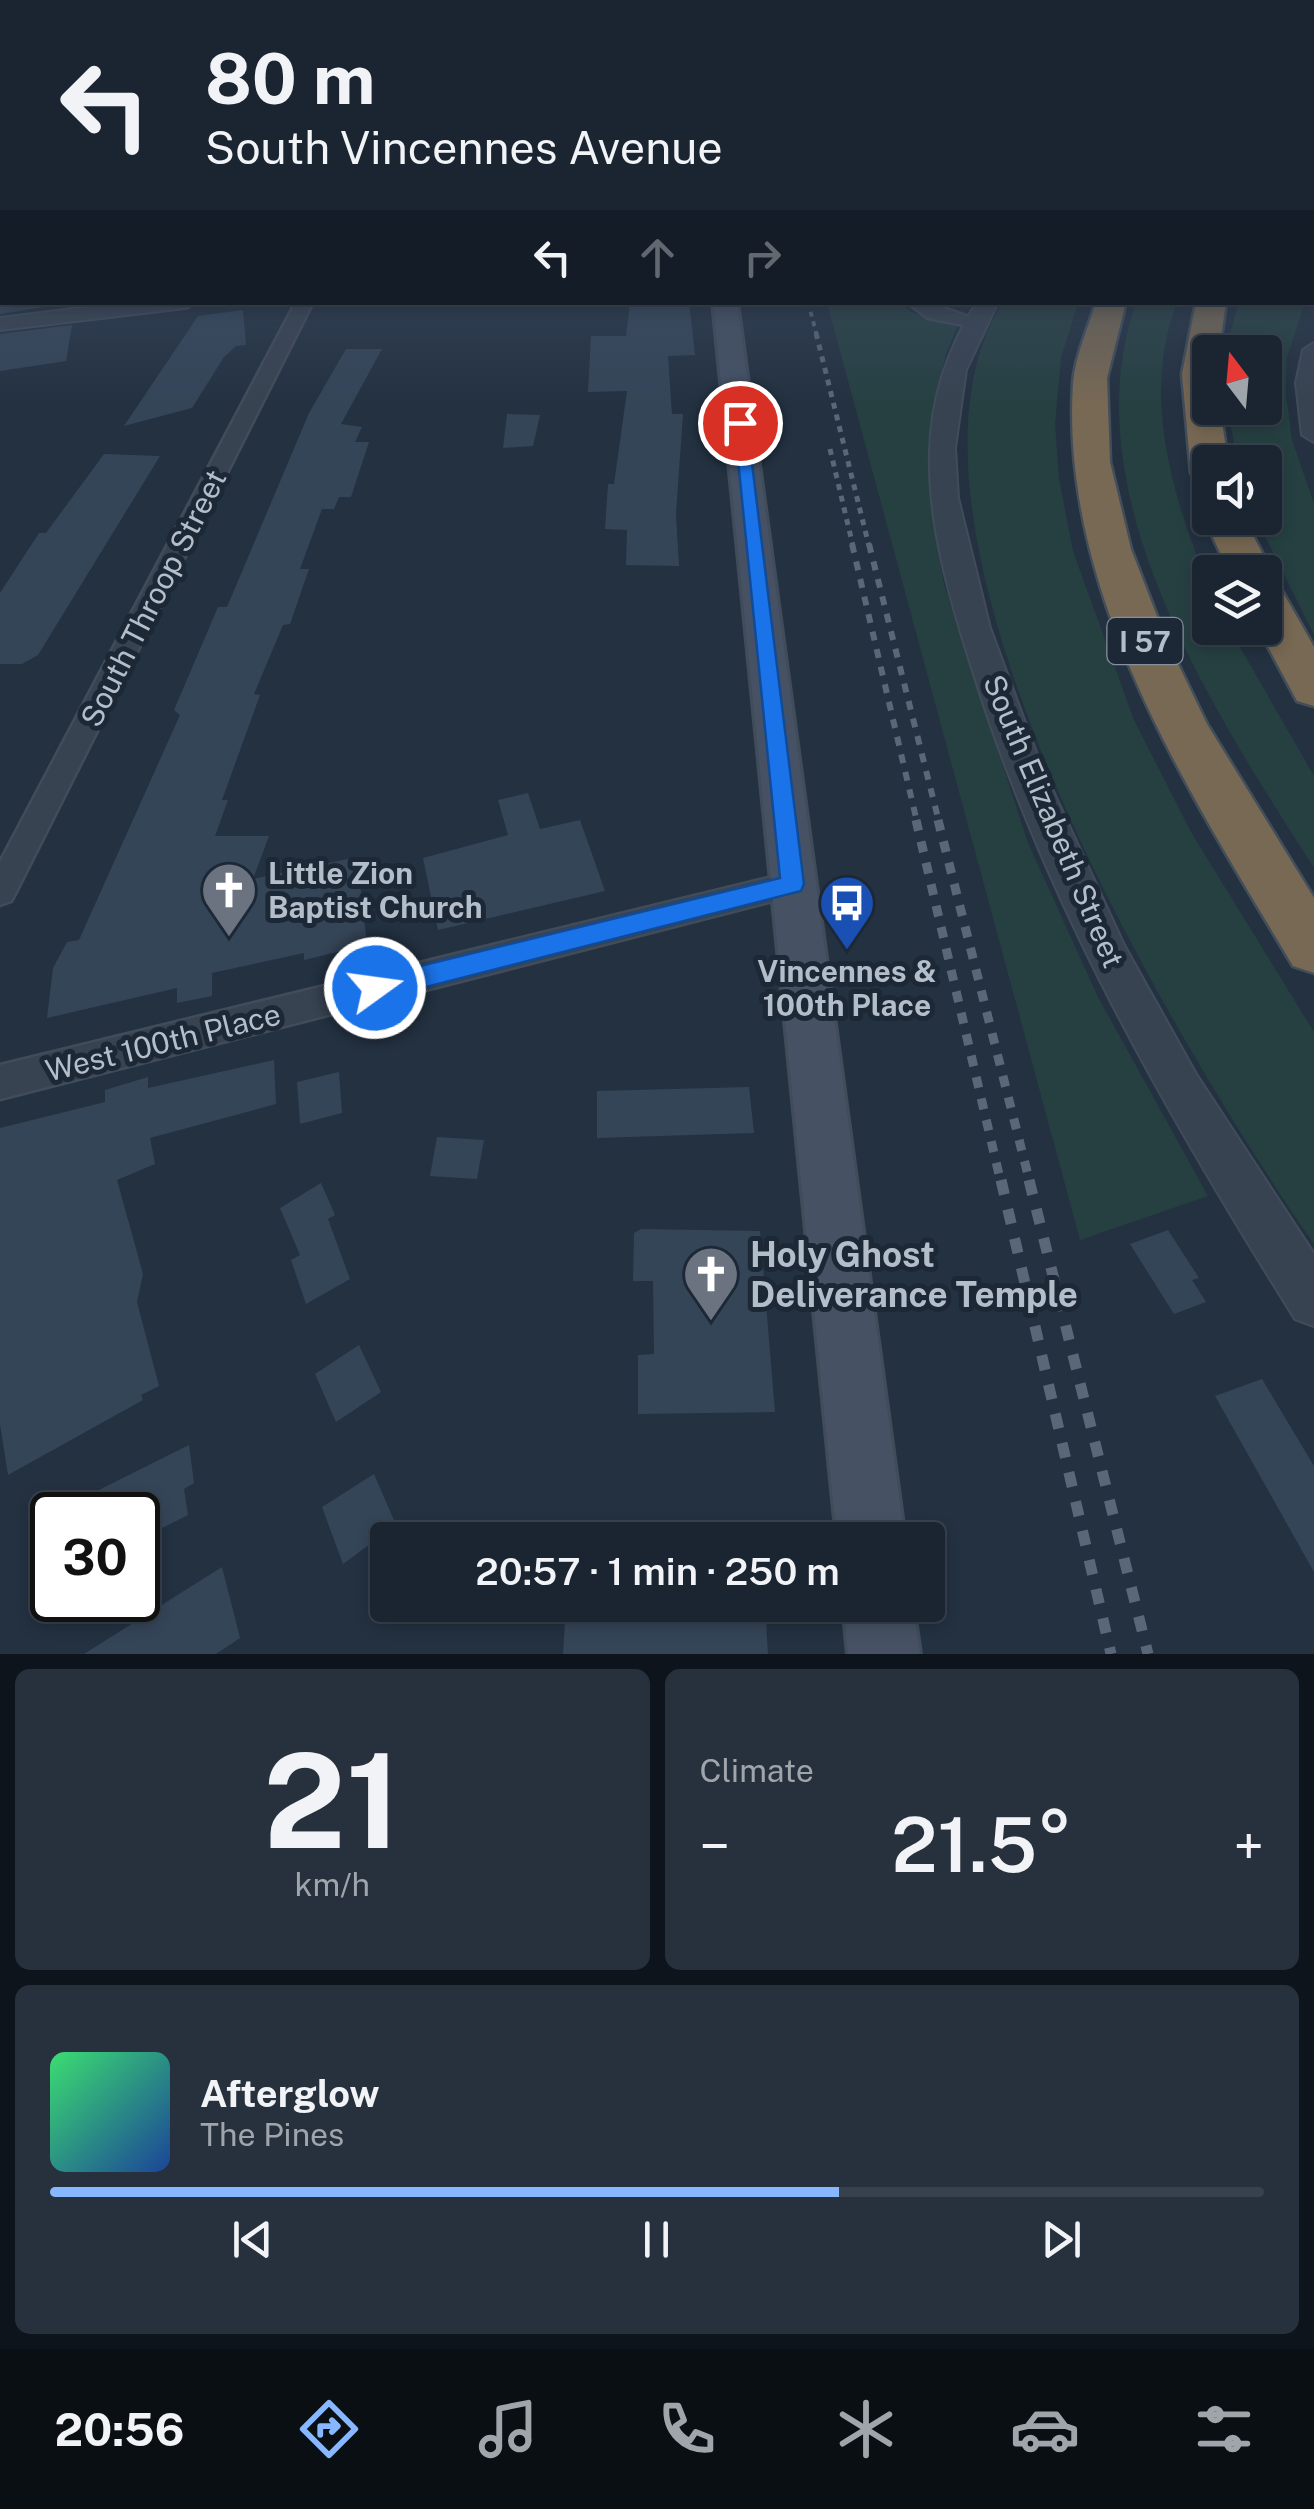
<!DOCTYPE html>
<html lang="en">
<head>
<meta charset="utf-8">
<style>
  :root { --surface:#1a2531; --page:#27313d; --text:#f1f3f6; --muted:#9fa5ab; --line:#38424d; --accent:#86b7ff }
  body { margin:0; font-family:"Public Sans",sans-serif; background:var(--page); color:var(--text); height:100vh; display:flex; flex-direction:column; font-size:38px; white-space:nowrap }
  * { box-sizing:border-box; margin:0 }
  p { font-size:32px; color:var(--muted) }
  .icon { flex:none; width:55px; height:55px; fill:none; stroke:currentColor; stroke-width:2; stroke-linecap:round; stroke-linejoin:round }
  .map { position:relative; height:1654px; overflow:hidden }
  .panel { display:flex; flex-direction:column; gap:15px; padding:15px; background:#0e141b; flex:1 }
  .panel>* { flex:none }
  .top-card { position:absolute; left:0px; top:0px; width:1315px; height:305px; box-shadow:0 5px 15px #0003,0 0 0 2px var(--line); background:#1a2531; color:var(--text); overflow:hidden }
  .needle { width:65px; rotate:344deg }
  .controls { position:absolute; left:1192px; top:335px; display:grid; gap:20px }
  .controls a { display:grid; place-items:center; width:90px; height:90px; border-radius:10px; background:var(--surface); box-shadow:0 5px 15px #0003,0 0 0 2px var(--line); font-size:50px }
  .speed { position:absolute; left:30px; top:1492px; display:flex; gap:20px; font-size:50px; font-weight:700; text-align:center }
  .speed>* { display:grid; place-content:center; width:130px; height:130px; border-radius:50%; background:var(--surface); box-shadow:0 5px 15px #0003,0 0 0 2px var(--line); line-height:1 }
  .speed .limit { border:5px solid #111; border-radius:15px; background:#fff; color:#111 }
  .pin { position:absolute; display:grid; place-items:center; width:85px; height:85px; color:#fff; margin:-42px; border:5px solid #fff; border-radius:50%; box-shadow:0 2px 10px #0007 }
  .me { position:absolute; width:110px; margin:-55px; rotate:76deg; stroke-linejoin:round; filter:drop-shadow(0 0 8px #0008) }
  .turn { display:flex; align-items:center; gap:35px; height:210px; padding:0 40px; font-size:45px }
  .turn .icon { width:130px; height:130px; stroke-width:2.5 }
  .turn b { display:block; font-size:70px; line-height:85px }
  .lanes { display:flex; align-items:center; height:95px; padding:0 40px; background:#0003; justify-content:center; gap:50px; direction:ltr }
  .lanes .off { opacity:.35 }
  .big { font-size:75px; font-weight:600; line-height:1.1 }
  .panel .tile { flex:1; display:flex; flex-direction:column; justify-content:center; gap:15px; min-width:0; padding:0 35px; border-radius:15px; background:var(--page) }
  .panel .dial { align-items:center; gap:0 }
  .dial b { font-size:130px; line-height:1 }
  .song { display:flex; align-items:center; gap:30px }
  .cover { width:120px; height:120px; border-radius:15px; background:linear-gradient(135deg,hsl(140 70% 55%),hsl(220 70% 35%)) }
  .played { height:10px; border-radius:5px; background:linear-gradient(90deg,var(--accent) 65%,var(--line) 65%) }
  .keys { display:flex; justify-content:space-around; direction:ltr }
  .heat { display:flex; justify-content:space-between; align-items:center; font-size:55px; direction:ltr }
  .panel .tiles { flex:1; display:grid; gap:15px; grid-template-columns:1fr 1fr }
  .tile:last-child { grid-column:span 2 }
  .trip { position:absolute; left:370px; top:1522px; width:575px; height:100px; border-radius:10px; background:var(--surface); box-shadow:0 5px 15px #0003,0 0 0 2px var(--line); font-weight:600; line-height:100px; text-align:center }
  .menu { display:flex; height:160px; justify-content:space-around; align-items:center; background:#0a0f14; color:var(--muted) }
  .menu .icon { width:70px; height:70px }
  .menu .current { color:var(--accent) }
  .menu b { font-size:45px; color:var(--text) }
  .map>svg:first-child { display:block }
</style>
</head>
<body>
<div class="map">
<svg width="1314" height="1654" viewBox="0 0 1314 1654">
  <rect width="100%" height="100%" fill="#233141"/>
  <g fill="#264042">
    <path d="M1003 302 1078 303 1061 358 1055 424 1059 478 1073 551 1134 720 1191 832 1314 1032V1244C1182 1054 861 526 1003 302Z"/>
    <path d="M827 303H900L911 312 957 327 946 354 931 425 933 523 944 584 1028 843 1098 997 1208 1196 1080 1240Z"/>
    <path d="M1136 303H1177C1150 372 1161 446 1183 516 1197 561 1210 578 1210 628H1229L1314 776V868C1215 713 1069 493 1136 303Z"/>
    <path d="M1238 303H1305L1287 357 1286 393 1292 440 1314 503V635L1256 518H1265V462H1238L1227 408H1265V352H1226Z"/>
  </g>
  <g fill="#354558">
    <path d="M0 302H76L0 314Z"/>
    <path d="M630 302H689L695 355 668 356 672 414H683L676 514 679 566 626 565 627 530 605 529 608 484H614L627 391 588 392 591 336H626Z"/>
    <path d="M243 310 246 345 236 346 224 357 192 408 124 426 198 316Z"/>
    <path d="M72 325 66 361 0 371V334Z"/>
    <path d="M346 349H382L341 424 362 427 355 442H369L351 497H339L334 509H322L300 569H309L290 624 283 625 254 694 260 695 222 800H228L215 836H269L253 879 357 857 367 945 304 960V953L212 973V996L177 1003V988L47 1018 53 968 67 942 79 940 180 715 174 710 218 607H227L309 413Z"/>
    <path d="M507 414 540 415 533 446 503 448Z"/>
    <path d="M104 454 160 456 38 655 22 664H0V593L39 533H46Z"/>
    <path d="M528 793 540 829 580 820 605 891 438 930 423 858 508 835 498 800Z"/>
    <path d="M274 1060 276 1104 150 1138 155 1164 117 1180 143 1274 137 1302 159 1386 141 1395 143 1400 8 1475 0 1424V1128L105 1102V1090L148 1077V1088Z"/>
    <path d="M339 1072 342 1113 300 1124 297 1082Z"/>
    <path d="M749 1087 754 1133 597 1138V1091Z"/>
    <path d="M437 1137 484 1140 477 1179 430 1176Z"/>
    <path d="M321 1183 335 1215 328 1219 350 1279 306 1304 291 1260 300 1255 280 1208Z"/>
    <path d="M641 1229 760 1231 775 1412 638 1414V1355L654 1354 653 1281H633L634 1233Z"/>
    <path d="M1168 1230 1199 1278 1192 1280 1206 1302 1174 1314 1130 1244Z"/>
    <path d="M359 1345 381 1392 336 1422 315 1374Z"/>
    <path d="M1262 1379 1314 1466V1572L1215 1396Z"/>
    <path d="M189 1445 194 1483 184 1489 188 1515 138 1540V1515H49Z"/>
    <path d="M374 1474 396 1525 343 1564 322 1507Z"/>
    <path d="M222 1567 240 1638 216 1654H84Z"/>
    <path d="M566 1605H765L768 1654H563Z"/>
  </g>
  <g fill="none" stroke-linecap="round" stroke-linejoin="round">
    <g stroke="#414c5a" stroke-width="5">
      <g id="minor">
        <rect x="0" y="216" width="2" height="8"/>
        <path d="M296 302H313L16 892 11 901 0 905V862Z"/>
        <path d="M907 302H927L983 322 974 327 928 318Z"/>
        <path d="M793 872 804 875 809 884 804 893 0 1099V1065Z"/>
      </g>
    </g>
    <g stroke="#414c5a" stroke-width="4">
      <g id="tertiary">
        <rect x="1312" y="277" width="2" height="12"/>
        <path d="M129 302H196L186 308 0 330V318Z"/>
        <path d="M977 302H998L966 370 955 448 958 498 990 628 1040 763 1124 945 1196 1074 1314 1254V1326L1295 1319C1166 1113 1044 902 972 668 950 599 928 525 930 452 931 398 948 348 977 302Z"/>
        <path d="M1314 343V442L1302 435 1296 383 1303 350Z"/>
      </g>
    </g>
    <g stroke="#414c5a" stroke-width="6">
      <g id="secondary">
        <path d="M713 302H737L905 1540H837Z"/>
        <path d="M843 1605H913L920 1654H848Z"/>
      </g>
    </g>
    <g stroke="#434e5b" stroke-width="5">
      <g id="motorway">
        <path d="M1314 180V196H1312V181Z"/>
        <path d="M1096 302H1126L1107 378 1110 462 1131 549 1165 637 1207 724 1314 898V973L1293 966C1189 791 1060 595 1073 383 1075 357 1088 328 1096 302Z"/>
        <path d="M1196 302H1226L1219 352H1210V408H1220L1228 462H1210V485L1196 481 1191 473 1182 374Z"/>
        <path d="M1210 509V518H1244L1272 572 1265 581V572H1229L1204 518Z"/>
        <path d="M1265 586 1281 589 1314 647V706L1297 701 1258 628H1265Z"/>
      </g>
    </g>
    <use href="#minor" fill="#384351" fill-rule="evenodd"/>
    <use href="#tertiary" fill="#384351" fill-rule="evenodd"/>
    <use href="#secondary" fill="#465264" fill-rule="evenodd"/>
    <use href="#motorway" fill="#786954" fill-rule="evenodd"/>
    <path stroke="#5a6778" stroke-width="4" stroke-dasharray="5 5" stroke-linecap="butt" d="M808 302 817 336"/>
    <g stroke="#5a6778" stroke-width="5" stroke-dasharray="6 6" stroke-linecap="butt">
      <path d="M816 333 869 546"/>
      <path d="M830 449 853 546"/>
    </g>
    <g stroke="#5a6778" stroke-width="6" stroke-dasharray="9 9" stroke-linecap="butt">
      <path d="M852 544 917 822"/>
      <path d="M869 544 939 822"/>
    </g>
    <g stroke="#5a6778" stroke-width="9" stroke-dasharray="11 11" stroke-linecap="butt">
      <path d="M916 820 1001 1183"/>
      <path d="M938 820 1030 1183"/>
    </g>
    <g stroke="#5a6778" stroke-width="11" stroke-dasharray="15 15" stroke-linecap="butt">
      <path d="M1001 1180 1111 1654"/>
      <path d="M1029 1180 1148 1654"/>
    </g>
  </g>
  <linearGradient id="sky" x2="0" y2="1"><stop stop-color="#131b24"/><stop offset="0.43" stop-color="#3f4e65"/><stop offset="1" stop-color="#3f4e65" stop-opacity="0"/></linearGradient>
  <rect width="1314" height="405" fill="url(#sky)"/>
  <path fill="#1a73e8" stroke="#114b97" stroke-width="2.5" d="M734 420 747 423 804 884 801 891 375 1000 366 996 362 988 366 981 375 977 780 878Z"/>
  <defs>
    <g id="church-pin" transform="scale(2.875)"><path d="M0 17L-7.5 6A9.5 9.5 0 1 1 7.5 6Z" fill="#6b7280" stroke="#1d2836"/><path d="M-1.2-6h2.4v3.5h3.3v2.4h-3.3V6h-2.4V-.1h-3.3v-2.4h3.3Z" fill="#fff"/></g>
    <g id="bus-pin" transform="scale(2.875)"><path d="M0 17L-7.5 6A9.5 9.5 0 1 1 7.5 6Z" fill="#1a4fb4" stroke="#1d2836"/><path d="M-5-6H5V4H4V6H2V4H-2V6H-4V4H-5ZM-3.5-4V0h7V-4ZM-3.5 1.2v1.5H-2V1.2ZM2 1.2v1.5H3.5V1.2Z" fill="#fff"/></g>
  </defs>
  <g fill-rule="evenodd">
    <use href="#church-pin" x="229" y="890"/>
    <use href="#bus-pin" x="847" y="903"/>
    <use href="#church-pin" x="711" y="1274"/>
  </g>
  <g text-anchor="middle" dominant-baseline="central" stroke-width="10" stroke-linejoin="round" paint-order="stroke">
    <rect fill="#1d2836" stroke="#87919e" stroke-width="2.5" x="1107.5" y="618" width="75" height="46" rx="8"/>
    <g font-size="28" font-weight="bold" fill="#b4becb">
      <text x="1145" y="641">I 57</text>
    </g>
    <g font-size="30" fill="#b4becb" stroke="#1d2836">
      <text transform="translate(153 598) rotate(-63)">South Throop Street</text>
      <text transform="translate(1054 821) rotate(67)">South Elizabeth Street</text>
      <text transform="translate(163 1042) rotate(-14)">West 100th Place</text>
    </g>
    <g font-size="30" font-weight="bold" fill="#b4becb" stroke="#1d2836" text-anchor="start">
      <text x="268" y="873">Little Zion<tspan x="268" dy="34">Baptist Church</tspan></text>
      <text x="847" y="971" text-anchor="middle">Vincennes &amp;<tspan x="847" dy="34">100th Place</tspan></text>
    </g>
    <g font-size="35" font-weight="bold" fill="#b4becb" stroke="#1d2836" text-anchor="start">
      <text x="750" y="1254">Holy Ghost<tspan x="750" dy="40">Deliverance Temple</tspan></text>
    </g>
  </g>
</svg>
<div class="controls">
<a><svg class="needle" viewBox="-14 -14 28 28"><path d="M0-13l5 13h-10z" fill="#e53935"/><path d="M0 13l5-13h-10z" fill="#9fa5ab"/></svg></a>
<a><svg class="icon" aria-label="sound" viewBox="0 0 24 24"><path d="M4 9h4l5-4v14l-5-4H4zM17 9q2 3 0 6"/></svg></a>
<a><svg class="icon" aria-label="layers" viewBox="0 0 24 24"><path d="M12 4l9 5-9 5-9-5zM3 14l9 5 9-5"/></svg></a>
</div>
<div class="speed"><div class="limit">30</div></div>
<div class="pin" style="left:740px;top:423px;background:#d93025"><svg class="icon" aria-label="arrive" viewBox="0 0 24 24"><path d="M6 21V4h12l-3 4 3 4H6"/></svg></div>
<svg class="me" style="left:375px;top:988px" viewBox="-20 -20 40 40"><circle r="17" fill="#1a73e8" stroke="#fff" stroke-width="3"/><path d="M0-11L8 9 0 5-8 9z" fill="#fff"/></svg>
<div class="trip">20:57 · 1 min · 250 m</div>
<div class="top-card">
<div class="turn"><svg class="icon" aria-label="left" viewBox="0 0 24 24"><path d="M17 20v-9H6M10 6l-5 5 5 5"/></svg><div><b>80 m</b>South Vincennes Avenue</div></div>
<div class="lanes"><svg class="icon" aria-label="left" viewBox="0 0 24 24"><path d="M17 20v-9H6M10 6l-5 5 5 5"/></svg><svg class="icon off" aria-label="ahead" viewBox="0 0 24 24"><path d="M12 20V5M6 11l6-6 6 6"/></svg><svg class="icon off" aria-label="right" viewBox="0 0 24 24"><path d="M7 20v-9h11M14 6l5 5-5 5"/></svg></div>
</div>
</div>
<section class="panel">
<div class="tiles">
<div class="tile dial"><b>21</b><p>km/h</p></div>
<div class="tile"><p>Climate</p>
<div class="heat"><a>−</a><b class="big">21.5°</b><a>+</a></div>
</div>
<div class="tile">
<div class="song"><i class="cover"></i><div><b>Afterglow</b><p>The Pines</p></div></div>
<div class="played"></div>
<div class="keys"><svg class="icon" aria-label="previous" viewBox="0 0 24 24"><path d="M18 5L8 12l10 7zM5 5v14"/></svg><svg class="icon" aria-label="pause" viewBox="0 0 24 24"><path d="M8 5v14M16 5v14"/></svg><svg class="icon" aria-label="next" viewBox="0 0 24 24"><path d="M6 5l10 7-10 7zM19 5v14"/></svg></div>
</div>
</div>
</section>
<nav class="menu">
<b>20:56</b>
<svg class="icon current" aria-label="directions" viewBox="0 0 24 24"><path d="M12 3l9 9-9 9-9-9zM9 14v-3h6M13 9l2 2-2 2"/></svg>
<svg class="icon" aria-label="music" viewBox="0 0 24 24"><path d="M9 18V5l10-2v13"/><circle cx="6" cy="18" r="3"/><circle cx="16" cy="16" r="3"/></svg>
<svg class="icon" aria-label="phone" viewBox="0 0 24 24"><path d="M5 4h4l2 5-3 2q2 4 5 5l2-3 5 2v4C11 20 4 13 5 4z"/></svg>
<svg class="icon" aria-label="climate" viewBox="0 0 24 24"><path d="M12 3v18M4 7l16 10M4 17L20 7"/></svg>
<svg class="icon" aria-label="car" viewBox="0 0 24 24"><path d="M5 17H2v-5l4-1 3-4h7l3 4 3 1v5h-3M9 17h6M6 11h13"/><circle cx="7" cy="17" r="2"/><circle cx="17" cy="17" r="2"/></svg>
<svg class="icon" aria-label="filters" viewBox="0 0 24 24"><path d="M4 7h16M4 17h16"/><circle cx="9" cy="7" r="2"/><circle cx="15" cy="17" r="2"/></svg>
</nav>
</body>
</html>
